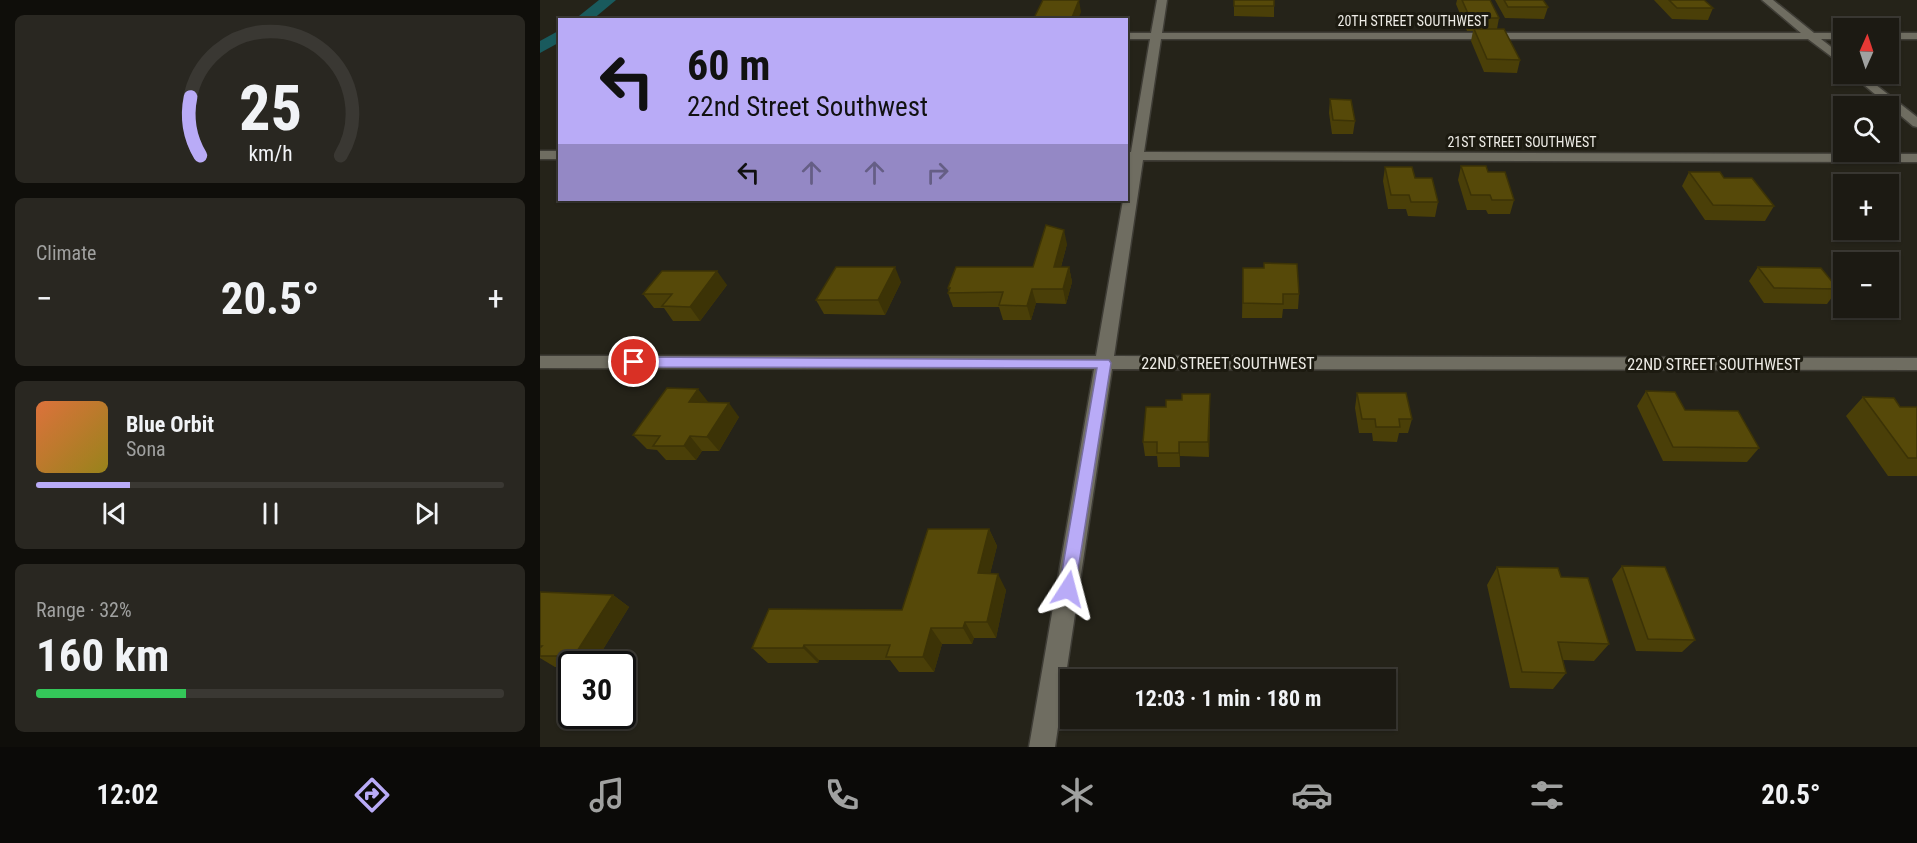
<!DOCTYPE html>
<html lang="en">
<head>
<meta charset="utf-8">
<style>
  :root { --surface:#1c1a13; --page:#292721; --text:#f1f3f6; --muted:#a0a1a0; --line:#3a3833; --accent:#b9abf7 }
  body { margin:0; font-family:"Roboto Condensed",sans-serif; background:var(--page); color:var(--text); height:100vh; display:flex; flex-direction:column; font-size:22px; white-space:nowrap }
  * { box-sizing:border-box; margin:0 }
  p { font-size:20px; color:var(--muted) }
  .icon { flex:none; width:33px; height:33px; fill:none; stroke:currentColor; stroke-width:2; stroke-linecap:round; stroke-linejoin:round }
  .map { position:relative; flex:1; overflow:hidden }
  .details { display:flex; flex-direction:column; gap:15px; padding:15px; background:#0f0e0a; width:540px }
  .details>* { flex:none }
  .top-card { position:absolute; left:18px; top:18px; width:570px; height:183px; border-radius:0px; box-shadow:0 2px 4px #0004,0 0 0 2px var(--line); background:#b9abf7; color:#111; overflow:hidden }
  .needle { width:39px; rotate:3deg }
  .fabs { position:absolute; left:1293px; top:18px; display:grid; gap:12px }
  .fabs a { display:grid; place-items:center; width:66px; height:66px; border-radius:0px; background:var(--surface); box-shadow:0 2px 4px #0004,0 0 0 2px var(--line); font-size:30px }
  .speed { position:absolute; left:18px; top:651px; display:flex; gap:12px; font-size:30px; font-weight:700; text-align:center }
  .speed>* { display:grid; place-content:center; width:78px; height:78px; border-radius:50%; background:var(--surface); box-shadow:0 2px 4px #0004,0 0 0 2px var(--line); line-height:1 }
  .speed .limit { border:3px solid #111; border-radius:9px; background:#fff; color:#111 }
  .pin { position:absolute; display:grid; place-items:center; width:51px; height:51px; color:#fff; margin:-26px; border:3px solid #fff; border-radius:50%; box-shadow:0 2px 6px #0007 }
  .me { position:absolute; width:66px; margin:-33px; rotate:9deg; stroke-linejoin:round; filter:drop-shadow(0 0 4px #0008) }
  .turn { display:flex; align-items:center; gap:21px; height:126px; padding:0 30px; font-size:27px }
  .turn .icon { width:78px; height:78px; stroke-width:2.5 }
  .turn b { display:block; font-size:42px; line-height:51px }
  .lanes { display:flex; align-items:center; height:57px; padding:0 30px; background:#0003; justify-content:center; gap:30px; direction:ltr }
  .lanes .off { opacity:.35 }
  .big { font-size:45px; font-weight:700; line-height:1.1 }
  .details .card { flex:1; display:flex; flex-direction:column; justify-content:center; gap:9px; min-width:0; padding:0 21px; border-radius:9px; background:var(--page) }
  .details .dial { align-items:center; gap:0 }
  .dial svg { height:156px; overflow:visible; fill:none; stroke:var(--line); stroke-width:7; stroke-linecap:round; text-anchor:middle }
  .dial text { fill:var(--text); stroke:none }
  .song { display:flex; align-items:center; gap:18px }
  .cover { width:72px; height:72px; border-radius:9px; background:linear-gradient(135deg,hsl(20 70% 55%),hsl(50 70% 35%)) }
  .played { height:6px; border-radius:3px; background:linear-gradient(90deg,var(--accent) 20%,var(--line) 20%) }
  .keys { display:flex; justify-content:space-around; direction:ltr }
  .heat { display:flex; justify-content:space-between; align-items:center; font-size:33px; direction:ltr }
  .charge { height:9px; border-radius:4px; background:linear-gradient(90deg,#34c759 32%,var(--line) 0) }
  .trip { position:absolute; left:520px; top:669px; width:336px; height:60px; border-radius:0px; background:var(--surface); box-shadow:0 2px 4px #0004,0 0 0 2px var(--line); font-weight:700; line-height:60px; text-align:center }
  .menu { display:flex; height:96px; justify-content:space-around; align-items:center; background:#0b0a08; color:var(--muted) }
  .menu .icon { width:42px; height:42px }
  .menu .selected { color:var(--accent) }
  .menu b { font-size:27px; color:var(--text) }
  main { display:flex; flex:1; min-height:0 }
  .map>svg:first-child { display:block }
</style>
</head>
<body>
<main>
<section class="details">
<div class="card dial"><svg viewBox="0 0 100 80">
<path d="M14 69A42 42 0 1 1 86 69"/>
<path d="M14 69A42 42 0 0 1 9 39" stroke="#b9abf7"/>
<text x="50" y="56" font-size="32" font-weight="700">25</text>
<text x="50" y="72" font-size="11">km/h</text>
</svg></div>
<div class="card"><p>Climate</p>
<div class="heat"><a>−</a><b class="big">20.5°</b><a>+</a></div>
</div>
<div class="card">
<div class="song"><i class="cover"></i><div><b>Blue Orbit</b><p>Sona</p></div></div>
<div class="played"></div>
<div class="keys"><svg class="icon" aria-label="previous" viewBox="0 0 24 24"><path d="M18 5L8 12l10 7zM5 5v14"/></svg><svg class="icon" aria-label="pause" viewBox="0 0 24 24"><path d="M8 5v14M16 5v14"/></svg><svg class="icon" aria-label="next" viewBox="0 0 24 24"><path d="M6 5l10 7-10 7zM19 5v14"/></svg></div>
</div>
<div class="card"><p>Range · 32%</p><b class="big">160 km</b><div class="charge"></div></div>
</section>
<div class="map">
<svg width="1377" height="747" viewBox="0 0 1377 747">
  <rect width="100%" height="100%" fill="#252319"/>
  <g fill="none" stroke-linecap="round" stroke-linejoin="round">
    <g fill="#195a5d" fill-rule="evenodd">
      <path d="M59 0H76L52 20H34Z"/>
      <path d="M20 30V42L0 53V41Z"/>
    </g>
    <g stroke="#3f3d36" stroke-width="3">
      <g id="street">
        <path d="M617 0H627L622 33H1261L1222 0H1233L1274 33H1304V39H1281L1304 57V66L1268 39H621L604 152 1377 154V162L603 160 574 356 1377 358V370L572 369 515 747H489L554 369 0 368V356H556L583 200H586L590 160H586V152H591L610 39H586V33H611Z"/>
        <rect x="1348" y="33" width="29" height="6"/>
        <path d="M1311 74H1322L1377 117V127L1373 126Z"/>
        <rect x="0" y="151" width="20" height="8"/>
      </g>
    </g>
    <use href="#street" fill="#6f6d61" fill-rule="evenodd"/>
  </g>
  <g fill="#4a3f08">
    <path d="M694 0 734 6V17L694 16Z"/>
    <path d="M917 0H950L959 18 957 29 980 60 977 73 944 72 931 41 933 31H927L916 4Z"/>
    <path d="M955 0H1003L1008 7 1004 19 965 18Z"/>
    <path d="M1114 0H1164L1173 8 1168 20 1132 19Z"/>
    <path d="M790 99 815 121 813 134H792L789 113Z"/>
    <path d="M921 166 948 172 974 200 970 214H948L946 210H927L918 180Z"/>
    <path d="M845 167 875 178 898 202 895 217 868 216 866 209H848L843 181Z"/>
    <path d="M1149 172 1184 178 1234 206 1225 221 1165 220 1142 186Z"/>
    <path d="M527 244 521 267H529L532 282 526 304 496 303 491 320H463L459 307H413L408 293 409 291 408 288 493 267Z"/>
    <path d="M1218 267 1298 289 1287 304 1224 303 1209 281Z"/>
    <path d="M703 268 759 294 758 309H743L742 318H702Z"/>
    <path d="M361 282 345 315 284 314 276 300Z"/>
    <path d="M187 285 160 321H133L124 308H114L103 294Z"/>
    <path d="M1106 391 1145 410 1219 448 1207 462 1123 461 1097 406Z"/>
    <path d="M817 393 872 419 868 433H859L857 442 833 441 832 433H819L815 408Z"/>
    <path d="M1323 397 1360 407H1377V476H1348L1306 416Z"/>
    <path d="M169 402 199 417 179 451H162L156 460H126L117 450 107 449 93 435Z"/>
    <path d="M670 409 669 457 640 456V467H618L617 456H605L603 442Z"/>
    <path d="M449 529 457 546 450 574 466 590 456 638H434L432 644H402L394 672H359L350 660H279L278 663H228L212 648 362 610Z"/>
    <path d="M1082 566 1155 640 1142 652 1096 651 1072 579Z"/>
    <path d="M957 567 1069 644 1054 661 1023 660 1026 673 1013 689 970 688 947 585Z"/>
    <path d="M0 592 73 595 89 607 54 664H32V668L15 667 0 658Z"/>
  </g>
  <g fill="#3c3306">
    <path d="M539 0 541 12 538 20H531Z"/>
    <path d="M524 230 527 244 517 281 514 267Z"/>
    <path d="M355 267 361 282 345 315 338 300Z"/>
    <path d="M529 267 532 282 526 304 523 289Z"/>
    <path d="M177 271 187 285 160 321 150 307Z"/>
    <path d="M492 289 496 303 491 320 487 306Z"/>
    <path d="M158 389 169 403 149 402Z"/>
    <path d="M670 394V409L669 457 668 442Z"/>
    <path d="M189 403 199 417 179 451 167 437Z"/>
    <path d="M150 436 162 451 156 460 144 446Z"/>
    <path d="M639 442 640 456V467L639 453Z"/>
    <path d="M449 529 457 546 446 590 438 573Z"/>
    <path d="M458 574 466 590 456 638 447 622Z"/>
    <path d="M73 595 89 607 54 664H47L34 656Z"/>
    <path d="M425 622 434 638 432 644 423 628Z"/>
    <path d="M391 628 402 644 394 672 383 657Z"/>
    <path d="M264 645 279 660 278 663 263 648Z"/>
  </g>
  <g fill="#564909" stroke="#3c3306" stroke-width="1.5">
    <path d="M503 0H539L531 20H493Z"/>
    <rect x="694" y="0" width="40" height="6"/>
    <path d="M922 0H950L959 18H930Z"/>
    <path d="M964 0H1003L1008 7H968Z"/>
    <path d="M1129 0H1164L1173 8H1137Z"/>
    <path d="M934 29H964L980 60 947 59Z"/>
    <path d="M790 99 811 100 815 121 793 120Z"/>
    <path d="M921 166H946L948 172H965L974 200H952L950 195H931Z"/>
    <path d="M845 167H872L875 178H892L898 202H871L869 195H851Z"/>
    <path d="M1149 172H1180L1184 178H1212L1234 206 1173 205Z"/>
    <path d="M506 225 524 230 514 267H529L523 289H492L487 306 459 305 463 292 408 293 410 288H408L416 267H493Z"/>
    <path d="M724 263 757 264 759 294H743V304L703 303V268H724Z"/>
    <path d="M296 267H355L338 300H276Z"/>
    <path d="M1218 267 1281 268 1298 289 1234 288Z"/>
    <path d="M122 271H177L150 307 122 306 132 294H103Z"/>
    <path d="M127 388 158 389 149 402 189 403 167 437 150 436 144 446H113L120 436 93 435Z"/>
    <path d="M1106 391 1135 392 1145 410 1198 411 1219 448 1133 447Z"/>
    <path d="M817 393H866L872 419H859L860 427H836L835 419H822Z"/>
    <path d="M642 394H670L668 442H639V453H617V442H603L606 407H626V400H642Z"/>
    <path d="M1323 397 1354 398 1360 407H1377V458H1368Z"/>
    <path d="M388 529H449L438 573 458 574 447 622H425L423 628H391L383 657H346L350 645H264L263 648H212L229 609 362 610Z"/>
    <path d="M1082 566 1125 567 1155 640 1108 639Z"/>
    <path d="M957 567 1018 568 1021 577 1048 578 1069 644 1018 642 1026 673 982 672Z"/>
    <path d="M0 592 73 595 34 656H0V648L2 646H0Z"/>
  </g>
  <path fill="#b9abf7" stroke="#786fa1" stroke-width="1.5" d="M94 357 569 360 571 363 534 595 528 597 522 595 519 589 557 368 94 367 87 362Z"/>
  <g text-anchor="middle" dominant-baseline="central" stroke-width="6" stroke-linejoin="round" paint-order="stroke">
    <g font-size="14" fill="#eeece6" stroke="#1c1a10">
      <text x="873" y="21">20TH STREET SOUTHWEST</text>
      <text x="982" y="142">21ST STREET SOUTHWEST</text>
    </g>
    <g font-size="16" fill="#eeece6" stroke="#1c1a10">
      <text x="688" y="363">22ND STREET SOUTHWEST</text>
      <text x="1174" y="364">22ND STREET SOUTHWEST</text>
    </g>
  </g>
</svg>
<div class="fabs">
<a><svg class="needle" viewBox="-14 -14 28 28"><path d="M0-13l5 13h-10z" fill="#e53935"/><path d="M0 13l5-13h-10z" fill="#a0a1a0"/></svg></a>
<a><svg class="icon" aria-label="search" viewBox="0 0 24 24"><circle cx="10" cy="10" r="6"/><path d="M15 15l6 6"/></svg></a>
<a>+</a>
<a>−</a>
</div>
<div class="speed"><div class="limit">30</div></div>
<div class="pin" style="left:94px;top:362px;background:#d93025"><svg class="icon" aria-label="arrive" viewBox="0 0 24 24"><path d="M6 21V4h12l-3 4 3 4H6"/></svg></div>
<svg class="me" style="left:528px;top:589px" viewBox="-20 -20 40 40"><path d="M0-17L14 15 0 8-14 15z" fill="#b9abf7" stroke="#fff" stroke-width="4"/></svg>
<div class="trip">12:03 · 1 min · 180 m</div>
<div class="top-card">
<div class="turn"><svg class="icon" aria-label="left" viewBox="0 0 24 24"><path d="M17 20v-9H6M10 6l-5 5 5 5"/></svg><div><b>60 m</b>22nd Street Southwest</div></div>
<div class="lanes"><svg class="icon" aria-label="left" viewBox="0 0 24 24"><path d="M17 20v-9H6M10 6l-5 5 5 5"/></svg><svg class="icon off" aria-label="ahead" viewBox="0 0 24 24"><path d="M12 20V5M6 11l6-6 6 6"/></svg><svg class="icon off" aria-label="ahead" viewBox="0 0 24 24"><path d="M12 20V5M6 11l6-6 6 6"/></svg><svg class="icon off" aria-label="right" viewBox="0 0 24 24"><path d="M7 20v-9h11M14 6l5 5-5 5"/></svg></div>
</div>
</div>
</main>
<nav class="menu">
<b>12:02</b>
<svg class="icon selected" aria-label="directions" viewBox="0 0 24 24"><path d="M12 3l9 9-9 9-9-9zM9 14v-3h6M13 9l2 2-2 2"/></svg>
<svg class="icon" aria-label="music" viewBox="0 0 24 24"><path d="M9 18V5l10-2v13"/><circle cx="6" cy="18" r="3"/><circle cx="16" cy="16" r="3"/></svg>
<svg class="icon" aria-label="phone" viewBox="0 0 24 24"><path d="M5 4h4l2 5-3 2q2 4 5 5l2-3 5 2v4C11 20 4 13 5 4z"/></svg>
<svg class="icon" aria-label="climate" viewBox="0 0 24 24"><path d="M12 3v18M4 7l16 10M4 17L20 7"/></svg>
<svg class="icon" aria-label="car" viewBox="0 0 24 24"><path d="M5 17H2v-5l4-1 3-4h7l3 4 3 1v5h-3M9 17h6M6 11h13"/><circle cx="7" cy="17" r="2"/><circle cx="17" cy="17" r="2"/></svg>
<svg class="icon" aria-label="filters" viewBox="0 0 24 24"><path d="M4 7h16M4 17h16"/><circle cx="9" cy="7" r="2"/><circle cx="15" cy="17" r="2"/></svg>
<b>20.5°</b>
</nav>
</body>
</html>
